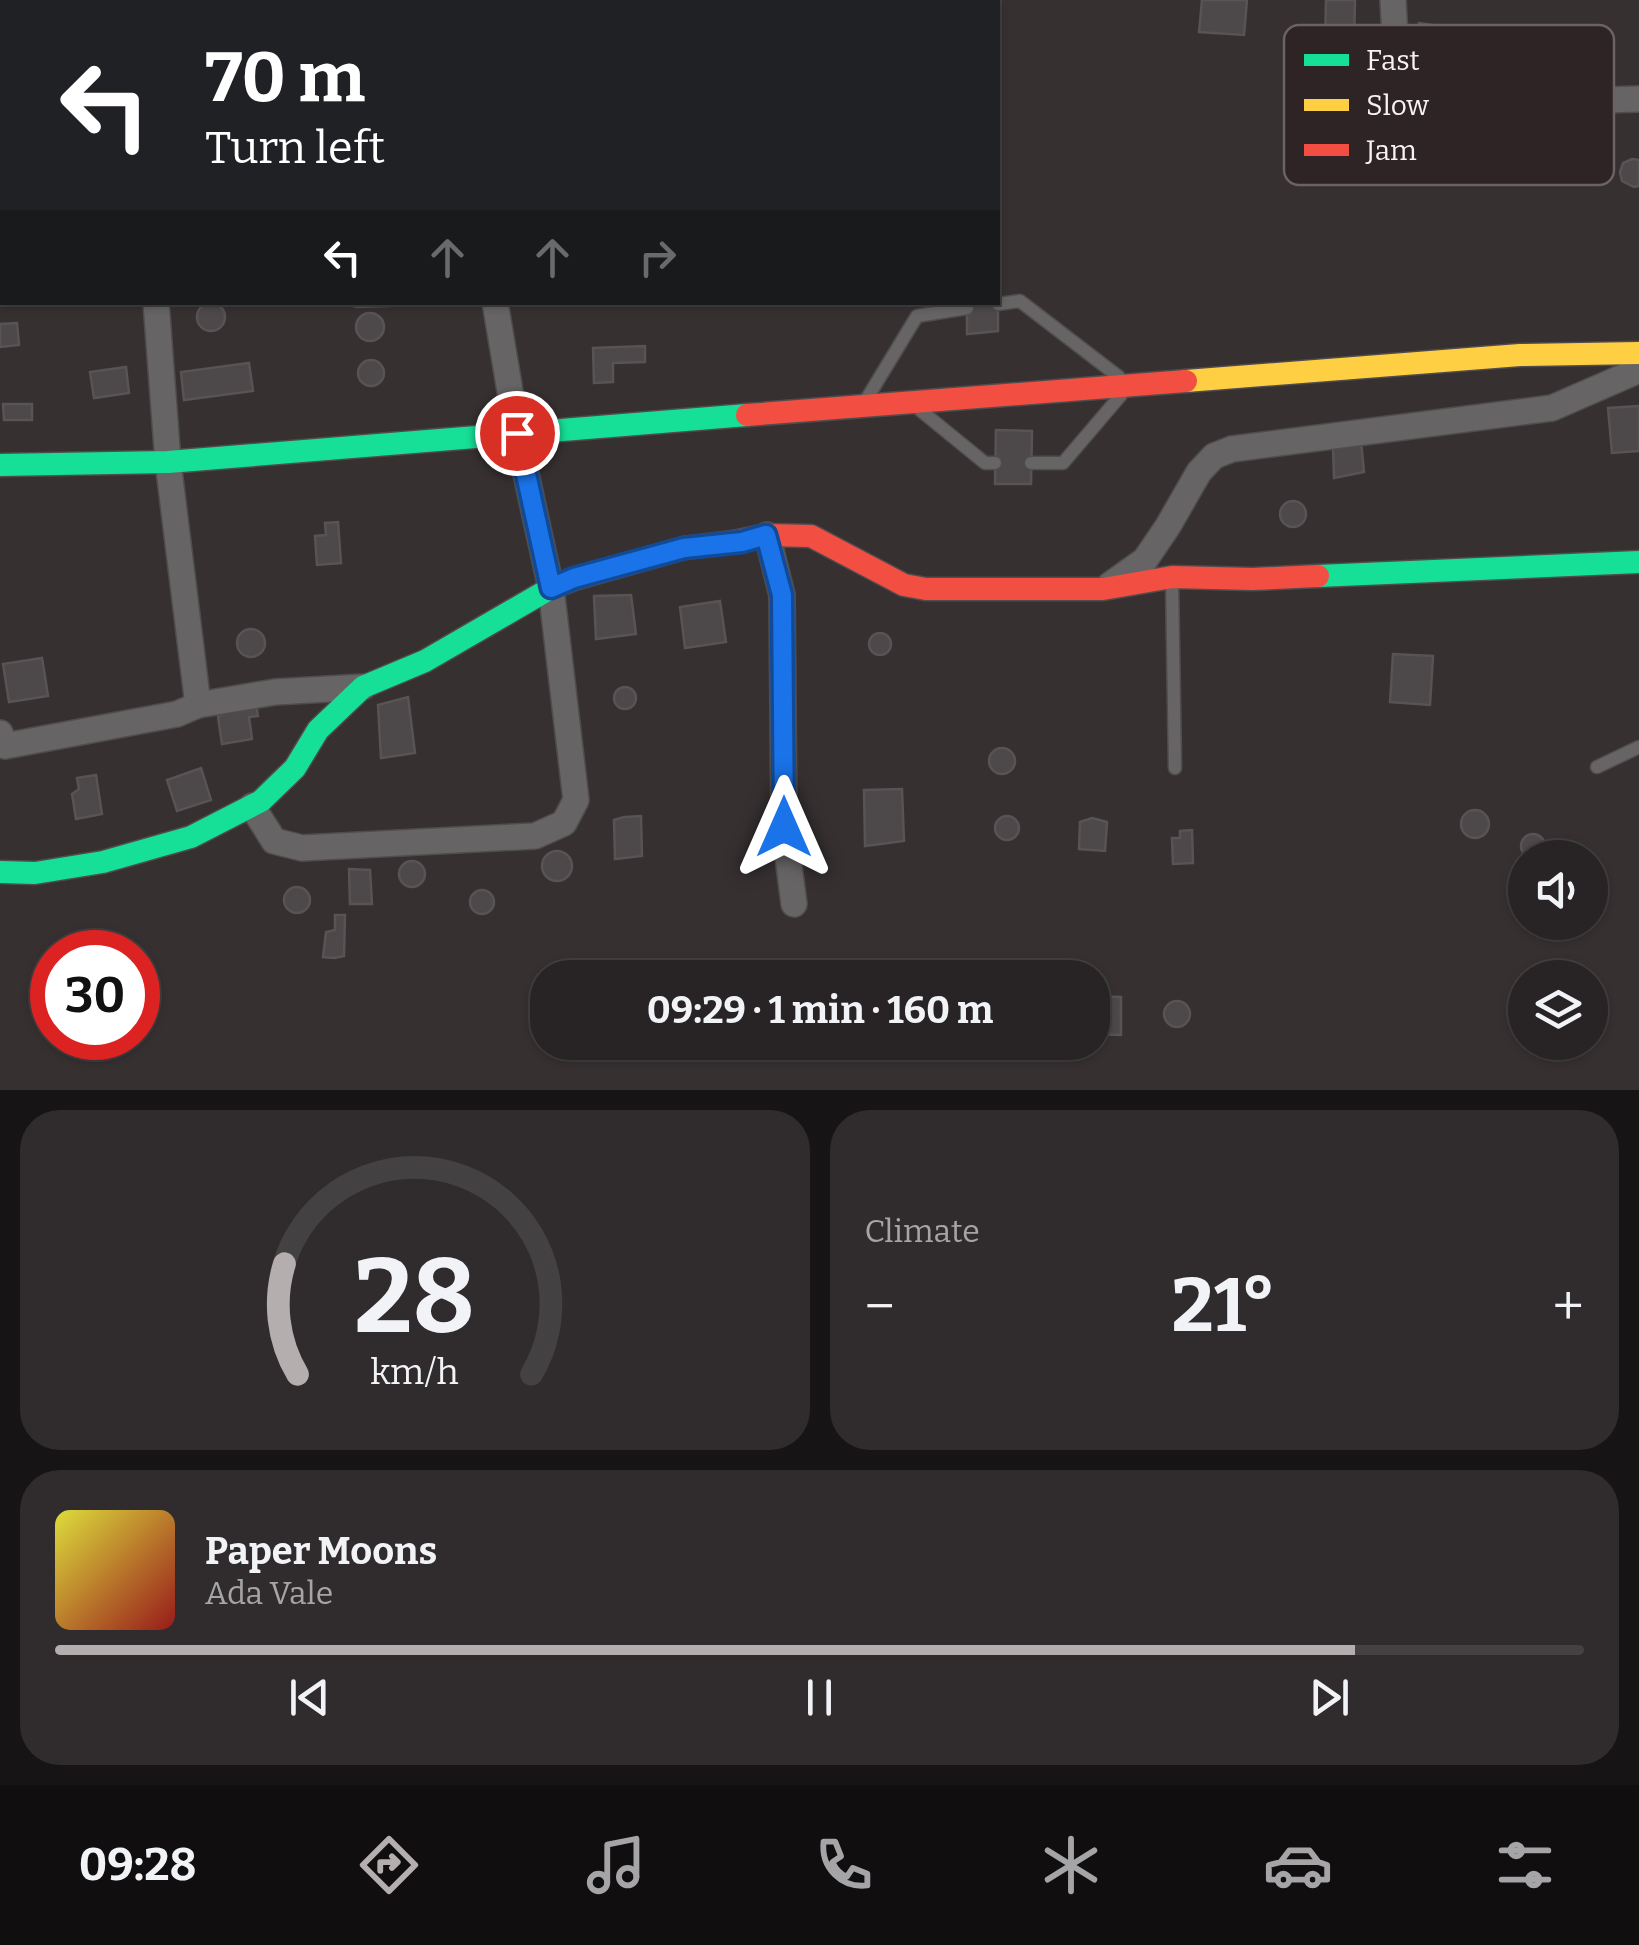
<!DOCTYPE html>
<html lang="en">
<head>
<meta charset="utf-8">
<style>
  :root { --surface:#282425; --page:#302c2d; --text:#f1f3f6; --muted:#a5a4a7; --line:#444142; --accent:#b4aeaf }
  body { margin:0; font-family:Bitter,serif; background:var(--page); color:var(--text); height:100vh; display:flex; flex-direction:column; font-size:38px; white-space:nowrap }
  * { box-sizing:border-box; margin:0 }
  p { font-size:32px; color:var(--muted) }
  .icon { flex:none; width:55px; height:55px; fill:none; stroke:currentColor; stroke-width:2; stroke-linecap:round; stroke-linejoin:round }
  .map { position:relative; height:1090px; overflow:hidden }
  .drawer { display:flex; flex-direction:column; gap:20px; padding:20px; background:#161414; flex:1 }
  .drawer>* { flex:none }
  .top-card { position:absolute; left:0px; top:0px; width:1000px; height:305px; box-shadow:0 2px 8px #0004,0 0 0 2px var(--line); background:#202124; color:#fff; overflow:hidden }
  .buttons { position:absolute; left:1508px; top:840px; display:grid; gap:20px }
  .buttons a { display:grid; place-items:center; width:100px; height:100px; border-radius:50%; background:var(--surface); box-shadow:0 2px 8px #0004,0 0 0 2px var(--line); font-size:50px }
  .speed { position:absolute; left:30px; top:930px; display:flex; gap:20px; font-size:50px; font-weight:700; text-align:center }
  .speed>* { display:grid; place-content:center; width:130px; height:130px; border-radius:50%; background:var(--surface); box-shadow:0 2px 8px #0004,0 0 0 2px var(--line); line-height:1 }
  .speed .limit { border:15px solid #d22; background:#fff; color:#111 }
  .pin { position:absolute; display:grid; place-items:center; width:85px; height:85px; color:#fff; margin:-42px; border:5px solid #fff; border-radius:50%; box-shadow:0 2px 10px #0007 }
  .me { position:absolute; width:110px; margin:-55px; rotate:0deg; stroke-linejoin:round; filter:drop-shadow(0 0 8px #0008) }
  .turn { display:flex; align-items:center; gap:35px; height:210px; padding:0 40px; font-size:45px }
  .turn .icon { width:130px; height:130px; stroke-width:2.5 }
  .turn b { display:block; font-size:70px; line-height:85px }
  .lanes { display:flex; align-items:center; height:95px; padding:0 40px; background:#0003; justify-content:center; gap:50px; direction:ltr }
  .lanes .off { opacity:.35 }
  .big { font-size:75px; font-weight:700; line-height:1.1 }
  .drawer .widget { flex:1; display:flex; flex-direction:column; justify-content:center; gap:15px; min-width:0; padding:0 35px; border-radius:40px; background:var(--page) }
  .drawer .dial { align-items:center; gap:0 }
  .dial svg { height:260px; overflow:visible; fill:none; stroke:var(--line); stroke-width:7; stroke-linecap:round; text-anchor:middle }
  .dial text { fill:var(--text); stroke:none }
  .song { display:flex; align-items:center; gap:30px }
  .cover { width:120px; height:120px; border-radius:15px; background:linear-gradient(135deg,hsl(60 70% 55%),hsl(0 70% 35%)) }
  .played { height:10px; border-radius:5px; background:linear-gradient(90deg,var(--accent) 85%,var(--line) 85%) }
  .keys { display:flex; justify-content:space-around; direction:ltr }
  .heat { display:flex; justify-content:space-between; align-items:center; font-size:55px; direction:ltr }
  .drawer .tiles { flex:1; display:grid; gap:20px; grid-template-columns:1fr 1fr }
  .widget:last-child { grid-column:span 2 }
  .trip { position:absolute; left:530px; top:960px; width:580px; height:100px; border-radius:40px; background:var(--surface); box-shadow:0 2px 8px #0004,0 0 0 2px var(--line); font-weight:700; line-height:100px; text-align:center }
  .menu { display:flex; height:160px; justify-content:space-around; align-items:center; background:#100e0f; color:var(--muted) }
  .menu .icon { width:70px; height:70px }
  .menu .selected { color:var(--accent) }
  .menu b { font-size:45px; color:var(--text) }
  .map>svg:first-child { display:block }
</style>
</head>
<body>
<div class="map">
<svg width="1639" height="1090" viewBox="0 0 1639 1090">
  <rect width="100%" height="100%" fill="#363031"/>
  <g fill="#4d4849" stroke="#585354" stroke-width="2.5">
    <path d="M1202 0H1247L1244 35 1199 32Z"/>
    <path d="M1326 0H1355L1354 44 1325 43Z"/>
    <path d="M1419 23 1440 26 1439 37 1444 40 1442 59 1416 56Z"/>
    <path d="M1632 159 1639 160V186L1634 187 1622 181 1620 172 1623 163Z"/>
    <path d="M998 298V331L967 334V302H998Z"/>
    <path d="M348 302H388V306L357 307 348 305Z"/>
    <circle cx="211" cy="317" r="14"/>
    <circle cx="370" cy="327" r="14"/>
    <path d="M17 323 19 345 0 347V324Z"/>
    <path d="M645 346V362L613 363V382L594 383 593 348Z"/>
    <circle cx="371" cy="373" r="13"/>
    <path d="M249 363 253 391 184 400 181 372Z"/>
    <path d="M126 367 129 393 94 398 90 372Z"/>
    <path d="M3 404H32V420H4Z"/>
    <path d="M1639 406V451L1612 453 1608 408Z"/>
    <path d="M996 430 1032 431 1031 484H995Z"/>
    <path d="M1361 441 1364 472 1334 478 1333 447Z"/>
    <circle cx="1293" cy="514" r="13"/>
    <path d="M338 522 341 563 317 565 315 536 326 535 325 523Z"/>
    <path d="M631 595 636 634 596 639 594 596Z"/>
    <path d="M720 601 726 642 685 648 680 607Z"/>
    <circle cx="251" cy="643" r="14"/>
    <circle cx="880" cy="644" r="11"/>
    <path d="M1393 654 1433 656 1430 705 1390 702Z"/>
    <path d="M42 658 48 696 9 702 3 664Z"/>
    <circle cx="625" cy="698" r="11"/>
    <path d="M408 697 415 753 381 758 378 705Z"/>
    <path d="M256 705 258 716 249 717 252 739 222 744 218 717 231 709Z"/>
    <circle cx="1002" cy="761" r="13"/>
    <path d="M201 768 211 800 177 811 167 780Z"/>
    <path d="M96 775 102 814 76 819 72 794 79 789 77 778Z"/>
    <path d="M902 789 904 841 865 846 864 790Z"/>
    <circle cx="1475" cy="824" r="14"/>
    <path d="M641 816 642 856 615 859 614 820 624 817Z"/>
    <circle cx="1007" cy="828" r="12"/>
    <path d="M1092 818 1107 822 1105 851 1079 849 1080 822Z"/>
    <path d="M1192 830 1193 863 1173 864 1172 838H1180V831Z"/>
    <circle cx="1533" cy="846" r="12"/>
    <circle cx="557" cy="866" r="15"/>
    <circle cx="412" cy="874" r="13"/>
    <path d="M349 869 370 870 372 904H350Z"/>
    <circle cx="297" cy="900" r="13"/>
    <circle cx="482" cy="902" r="12"/>
    <path d="M335 915H345L344 956 335 958 323 957 326 932 335 930Z"/>
    <path d="M84 940 95 942 99 952H76L77 944Z"/>
    <path d="M1092 996 1121 997V1035L1092 1034Z"/>
    <circle cx="1177" cy="1014" r="13"/>
  </g>
  <g fill="none" stroke-linecap="round" stroke-linejoin="round">
    <g stroke="#504c4d" stroke-width="15">
      <g id="lane">
        <path d="M998 304 1020 301 1119 377"/>
        <path d="M866 400 917 316 967 308"/>
        <path d="M920 410 985 463H995"/>
        <path d="M1031 463H1063L1121 395"/>
        <path d="M1172 580 1175 768"/>
        <path d="M1597 767 1639 747"/>
      </g>
    </g>
    <g stroke="#504c4d" stroke-width="28">
      <g id="street">
        <path d="M437 0V2"/>
        <path d="M750 0V2"/>
        <path d="M1393 0 1398 91 1409 101 1431 105 1639 99"/>
        <path d="M0 274 2 273"/>
        <path d="M156 302 168 462 198 705 275 692 363 687"/>
        <path d="M767 535 782 595 784 827 794 904"/>
        <path d="M1110 585 1145 560 1168 526 1199 472 1214 456 1232 449 1552 408 1639 370"/>
        <path d="M0 733 5 746 177 714 198 705"/>
        <path d="M252 806 274 841 302 848 535 836 564 823 576 800 551 588 517 433 495 302"/>
      </g>
    </g>
    <g stroke="#504c4d" stroke-width="25">
      <g id="fast">
        <path d="M0 465 168 462 747 415"/>
        <path d="M1318 576 1639 562"/>
        <path d="M0 872 35 873 103 862 191 837 261 801 295 768 318 730 363 687 425 661 551 588 574 579 684 548 734 542"/>
      </g>
    </g>
    <g stroke="#504c4d" stroke-width="25">
      <path id="slow" d="M1186 381 1520 355 1639 353"/>
    </g>
    <g stroke="#504c4d" stroke-width="25">
      <g id="jam">
        <path d="M747 415 1186 381"/>
        <path d="M734 542 767 535 811 536 904 585 926 589H1103L1172 577 1253 579 1318 576"/>
      </g>
    </g>
    <use href="#lane" stroke="#666464" stroke-width="12"/>
    <use href="#street" stroke="#666464" stroke-width="25"/>
    <use href="#fast" stroke="#16e098" stroke-width="22"/>
    <use href="#slow" stroke="#ffcf43" stroke-width="22"/>
    <use href="#jam" stroke="#f24e42" stroke-width="22"/>
  </g>
  <g fill="none" stroke-linecap="round" stroke-linejoin="round">
    <g stroke="#114b97" stroke-width="25">
      <path id="route" d="M517 433 551 588 574 578 684 548 742 542 766 535 782 595 784 827"/>
    </g>
    <use href="#route" stroke="#1a73e8" stroke-width="18"/>
  </g>
  <rect x="1284" y="25" width="330" height="160" rx="15" fill="#2e2425" stroke="#6b6263" stroke-width="2.5"/>
  <rect x="1304" y="54" width="45" height="12" fill="#16e098"/>
  <rect x="1304" y="99" width="45" height="12" fill="#ffcf43"/>
  <rect x="1304" y="144" width="45" height="12" fill="#f24e42"/>
  <g font-size="28" fill="#f8f2f3">
    <text x="1366" y="70">Fast</text>
    <text x="1366" y="115">Slow</text>
    <text x="1366" y="160">Jam</text>
  </g>
</svg>
<div class="buttons">
<a><svg class="icon" aria-label="sound" viewBox="0 0 24 24"><path d="M4 9h4l5-4v14l-5-4H4zM17 9q2 3 0 6"/></svg></a>
<a><svg class="icon" aria-label="layers" viewBox="0 0 24 24"><path d="M12 4l9 5-9 5-9-5zM3 14l9 5 9-5"/></svg></a>
</div>
<div class="speed"><div class="limit">30</div></div>
<div class="pin" style="left:517px;top:433px;background:#d93025"><svg class="icon" aria-label="arrive" viewBox="0 0 24 24"><path d="M6 21V4h12l-3 4 3 4H6"/></svg></div>
<svg class="me" style="left:784px;top:827px" viewBox="-20 -20 40 40"><path d="M0-17L14 15 0 8-14 15z" fill="#1a73e8" stroke="#fff" stroke-width="4"/></svg>
<div class="trip">09:29 · 1 min · 160 m</div>
<div class="top-card">
<div class="turn"><svg class="icon" aria-label="left" viewBox="0 0 24 24"><path d="M17 20v-9H6M10 6l-5 5 5 5"/></svg><div><b>70 m</b>Turn left</div></div>
<div class="lanes"><svg class="icon" aria-label="left" viewBox="0 0 24 24"><path d="M17 20v-9H6M10 6l-5 5 5 5"/></svg><svg class="icon off" aria-label="ahead" viewBox="0 0 24 24"><path d="M12 20V5M6 11l6-6 6 6"/></svg><svg class="icon off" aria-label="ahead" viewBox="0 0 24 24"><path d="M12 20V5M6 11l6-6 6 6"/></svg><svg class="icon off" aria-label="right" viewBox="0 0 24 24"><path d="M7 20v-9h11M14 6l5 5-5 5"/></svg></div>
</div>
</div>
<section class="drawer">
<div class="tiles">
<div class="widget dial"><svg viewBox="0 0 100 80">
<path d="M14 69A42 42 0 1 1 86 69"/>
<path d="M14 69A42 42 0 0 1 10 35" stroke="#b4aeaf"/>
<text x="50" y="56" font-size="32" font-weight="700">28</text>
<text x="50" y="72" font-size="11">km/h</text>
</svg></div>
<div class="widget"><p>Climate</p>
<div class="heat"><a>−</a><b class="big">21°</b><a>+</a></div>
</div>
<div class="widget">
<div class="song"><i class="cover"></i><div><b>Paper Moons</b><p>Ada Vale</p></div></div>
<div class="played"></div>
<div class="keys"><svg class="icon" aria-label="previous" viewBox="0 0 24 24"><path d="M18 5L8 12l10 7zM5 5v14"/></svg><svg class="icon" aria-label="pause" viewBox="0 0 24 24"><path d="M8 5v14M16 5v14"/></svg><svg class="icon" aria-label="next" viewBox="0 0 24 24"><path d="M6 5l10 7-10 7zM19 5v14"/></svg></div>
</div>
</div>
</section>
<nav class="menu">
<b>09:28</b>
<svg class="icon selected" aria-label="directions" viewBox="0 0 24 24"><path d="M12 3l9 9-9 9-9-9zM9 14v-3h6M13 9l2 2-2 2"/></svg>
<svg class="icon" aria-label="music" viewBox="0 0 24 24"><path d="M9 18V5l10-2v13"/><circle cx="6" cy="18" r="3"/><circle cx="16" cy="16" r="3"/></svg>
<svg class="icon" aria-label="phone" viewBox="0 0 24 24"><path d="M5 4h4l2 5-3 2q2 4 5 5l2-3 5 2v4C11 20 4 13 5 4z"/></svg>
<svg class="icon" aria-label="climate" viewBox="0 0 24 24"><path d="M12 3v18M4 7l16 10M4 17L20 7"/></svg>
<svg class="icon" aria-label="car" viewBox="0 0 24 24"><path d="M5 17H2v-5l4-1 3-4h7l3 4 3 1v5h-3M9 17h6M6 11h13"/><circle cx="7" cy="17" r="2"/><circle cx="17" cy="17" r="2"/></svg>
<svg class="icon" aria-label="filters" viewBox="0 0 24 24"><path d="M4 7h16M4 17h16"/><circle cx="9" cy="7" r="2"/><circle cx="15" cy="17" r="2"/></svg>
</nav>
</body>
</html>
